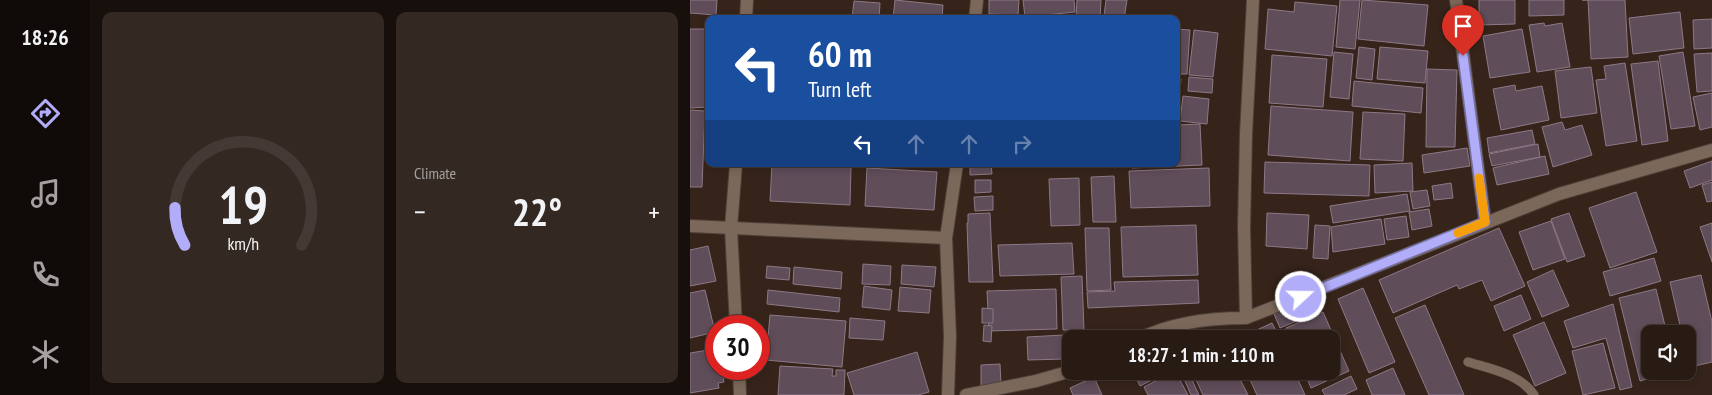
<!DOCTYPE html>
<html lang="en">
<head>
<meta charset="utf-8">
<style>
  :root { --surface:#281b14; --page:#342822; --text:#f1f3f6; --muted:#a5a1a0; --line:#443934; --accent:#b2adf9 }
  body { margin:0; font-family:"PT Sans Narrow",sans-serif; background:var(--page); color:var(--text); height:100vh; display:flex; flex-direction:column; font-size:19px; white-space:nowrap }
  * { box-sizing:border-box; margin:0 }
  p { font-size:16px; color:var(--muted) }
  .icon { flex:none; width:28px; height:28px; fill:none; stroke:currentColor; stroke-width:2; stroke-linecap:round; stroke-linejoin:round }
  .map { position:relative; flex:1; overflow:hidden }
  .sheet { display:flex; flex-direction:column; gap:12px; padding:12px; background:#160f0b; width:600px }
  .sheet>* { flex:none }
  .guide { position:absolute; left:15px; top:15px; width:475px; height:152px; border-radius:10px; box-shadow:0 2px 8px #0003,0 0 0 1px var(--line); background:#1a4fa0; color:#fff; overflow:hidden }
  .fabs { position:absolute; left:951px; top:325px; display:grid; gap:10px }
  .fabs a { display:grid; place-items:center; width:55px; height:55px; border-radius:10px; background:var(--surface); box-shadow:0 2px 8px #0003,0 0 0 1px var(--line); font-size:25px }
  .speed { position:absolute; left:15px; top:315px; display:flex; gap:10px; font-size:25px; font-weight:700; text-align:center }
  .speed>* { display:grid; place-content:center; width:65px; height:65px; border-radius:50%; background:var(--surface); box-shadow:0 2px 8px #0003,0 0 0 1px var(--line); line-height:1 }
  .speed .limit { border:8px solid #d22; background:#fff; color:#111 }
  .pin { position:absolute; display:grid; place-items:center; width:42px; height:42px; color:#fff; margin:-51px -21px; border-radius:50% 50% 50% 0; rotate:-45deg; box-shadow:0 0 5px #0007 }
  .pin .icon { rotate:45deg }
  .me { position:absolute; width:55px; margin:-28px; rotate:69deg; stroke-linejoin:round; filter:drop-shadow(0 0 4px #0008) }
  .turn { display:flex; align-items:center; gap:18px; height:105px; padding:0 20px; font-size:22px }
  .turn .icon { width:65px; height:65px; stroke-width:2.5 }
  .turn b { display:block; font-size:35px; line-height:42px }
  .lanes { display:flex; align-items:center; height:48px; padding:0 20px; background:#0003; justify-content:center; gap:25px; direction:ltr }
  .lanes .off { opacity:.35 }
  .big { font-size:38px; font-weight:700; line-height:1.1 }
  .sheet .tile { flex:1; display:flex; flex-direction:column; justify-content:center; gap:8px; min-width:0; padding:0 18px; border-radius:10px; background:var(--page) }
  .sheet .dial { align-items:center; gap:0 }
  .dial svg { height:130px; overflow:visible; fill:none; stroke:var(--line); stroke-width:7; stroke-linecap:round; text-anchor:middle }
  .dial text { fill:var(--text); stroke:none }
  .heat { display:flex; justify-content:space-between; align-items:center; font-size:28px; direction:ltr }
  .sheet .tiles { flex:1; display:grid; gap:12px; grid-template-columns:repeat(2,1fr) }
  .trip { position:absolute; left:372px; top:330px; width:278px; height:50px; border-radius:10px; background:var(--surface); box-shadow:0 2px 8px #0003,0 0 0 1px var(--line); font-weight:700; line-height:50px; text-align:center }
  main { display:flex; flex:1; min-height:0 }
  .menu { display:flex; flex-direction:column; width:90px; justify-content:space-around; align-items:center; background:#100b08; color:var(--muted) }
  .menu .icon { width:35px; height:35px }
  .menu .active { color:var(--accent) }
  .menu b { font-size:22px; color:var(--text) }
  .map>svg:first-child { display:block }
</style>
</head>
<body>
<main>
<nav class="menu">
<b>18:26</b>
<svg class="icon active" aria-label="directions" viewBox="0 0 24 24"><path d="M12 3l9 9-9 9-9-9zM9 14v-3h6M13 9l2 2-2 2"/></svg>
<svg class="icon" aria-label="music" viewBox="0 0 24 24"><path d="M9 18V5l10-2v13"/><circle cx="6" cy="18" r="3"/><circle cx="16" cy="16" r="3"/></svg>
<svg class="icon" aria-label="phone" viewBox="0 0 24 24"><path d="M5 4h4l2 5-3 2q2 4 5 5l2-3 5 2v4C11 20 4 13 5 4z"/></svg>
<svg class="icon" aria-label="climate" viewBox="0 0 24 24"><path d="M12 3v18M4 7l16 10M4 17L20 7"/></svg>
</nav>
<section class="sheet">
<div class="tiles">
<div class="tile dial"><svg viewBox="0 0 100 80">
<path d="M14 69A42 42 0 1 1 86 69"/>
<path d="M14 69A42 42 0 0 1 8 46" stroke="#b2adf9"/>
<text x="50" y="56" font-size="32" font-weight="700">19</text>
<text x="50" y="72" font-size="11">km/h</text>
</svg></div>
<div class="tile"><p>Climate</p>
<div class="heat"><a>−</a><b class="big">22°</b><a>+</a></div>
</div>
</div>
</section>
<div class="map">
<svg width="1022" height="395" viewBox="0 0 1022 395">
  <rect width="100%" height="100%" fill="#36241a"/>
  <g fill="#5f4d5a" stroke="#8d7887">
    <path d="M0 0H27L26 15 0 13Z"/>
    <path d="M205 0 253 5 252 19H203Z"/>
    <path d="M299 0H329L328 15 299 14Z"/>
    <path d="M333 0H384L385 12 335 17Z"/>
    <path d="M387 0H411L410 19 386 18Z"/>
    <path d="M416 0H437L434 19 414 16Z"/>
    <path d="M650 0H670L665 49 646 47Z"/>
    <path d="M672 0 738 5 734 46 668 39Z"/>
    <path d="M789 0H825V24L789 25Z"/>
    <path d="M839 0H874V15L839 16Z"/>
    <path d="M892 0H935L938 57 901 59 898 0Z"/>
    <path d="M164 1 190 3 189 19H162Z"/>
    <path d="M605 2 647 6 642 56 575 49 578 9 604 12Z"/>
    <path d="M990 12 994 48 943 54 939 18Z"/>
    <path d="M1022 19V48L1004 49 1003 20Z"/>
    <path d="M854 23 855 26 872 23 880 67 847 72 839 25Z"/>
    <path d="M0 29H19V107L0 108Z"/>
    <path d="M486 29 500 30 497 74H486Z"/>
    <path d="M832 29 840 72 800 78 793 36Z"/>
    <path d="M504 30 528 33 523 77 499 75Z"/>
    <path d="M669 47 685 49 682 80 666 78Z"/>
    <path d="M690 47 738 51 735 83 687 79Z"/>
    <path d="M644 52 663 54 659 99 640 97Z"/>
    <path d="M993 52 1005 126 981 129 969 56Z"/>
    <path d="M1022 53V91L1007 92 1004 54Z"/>
    <path d="M582 55 637 59 633 107 579 103Z"/>
    <path d="M968 61 978 141 952 145 941 64Z"/>
    <path d="M935 63 947 141 916 146 906 80 916 79 914 66Z"/>
    <path d="M901 67 907 113 871 118 865 71Z"/>
    <path d="M737 69 767 70 765 147H736Z"/>
    <path d="M499 77 523 79 522 93 498 91Z"/>
    <path d="M486 79H491L488 115 486 114Z"/>
    <path d="M664 81 733 88 731 113 662 106Z"/>
    <path d="M825 85 826 91 852 86 859 120 811 130 803 89Z"/>
    <path d="M1022 93V127L1010 130 1003 97Z"/>
    <path d="M493 96 519 99 517 124 490 121Z"/>
    <path d="M581 106 663 112 660 161 578 155Z"/>
    <path d="M0 110 15 111 12 187H0Z"/>
    <path d="M673 112 715 114 713 161 670 159Z"/>
    <path d="M486 120 488 125 510 124 512 165 442 168V164H486Z"/>
    <path d="M872 122 875 130 892 125 902 155 863 167 852 127Z"/>
    <path d="M842 130 845 144 799 153 797 138Z"/>
    <path d="M848 144 850 157 802 166 799 154Z"/>
    <path d="M777 148 780 166 734 173 732 155Z"/>
    <path d="M855 156 859 174 807 185 803 168Z"/>
    <path d="M1022 161V180L1000 188 994 171Z"/>
    <path d="M575 162 680 165 679 196 574 193Z"/>
    <path d="M722 163 723 191 685 193 684 165Z"/>
    <path d="M82 164 161 167 160 205 80 201Z"/>
    <path d="M280 164H301L302 174 280 175Z"/>
    <rect x="405" y="164" width="27" height="3"/>
    <path d="M177 168 247 172 244 210 175 206Z"/>
    <path d="M519 168 520 206 441 208 439 171Z"/>
    <path d="M424 176 426 222H403L401 177Z"/>
    <path d="M389 178 390 225 361 226 359 179Z"/>
    <path d="M285 180H301V192L285 193Z"/>
    <path d="M1022 182V201L1017 202 1012 185Z"/>
    <path d="M761 183 763 198 744 200 742 186Z"/>
    <path d="M737 190 740 206 723 209 720 192Z"/>
    <path d="M946 192 967 252 920 268 899 208Z"/>
    <path d="M717 194 720 211 643 223 640 206Z"/>
    <path d="M303 196V210L285 211 284 197Z"/>
    <path d="M739 209 742 226 722 230 719 212Z"/>
    <path d="M300 213 303 282H279L277 223H278V214Z"/>
    <path d="M577 213 619 215 617 249 576 246Z"/>
    <path d="M879 213 895 256 877 262 861 219Z"/>
    <path d="M716 216 719 237 697 240 694 219Z"/>
    <path d="M691 219 695 244 643 252 641 227Z"/>
    <path d="M861 221 875 259 843 270 829 232Z"/>
    <path d="M1022 223V262L1010 227Z"/>
    <path d="M506 225 508 275 433 277 431 227Z"/>
    <path d="M625 225 640 226 638 259 623 258Z"/>
    <path d="M395 228H419L421 290 397 291Z"/>
    <path d="M809 228 835 286 801 301 792 280 769 289 767 285 703 313 689 280Z"/>
    <path d="M382 243 384 274 310 276 308 245Z"/>
    <path d="M18 246 26 281 0 286V250Z"/>
    <path d="M964 258 971 281 920 296 913 272Z"/>
    <path d="M173 264 201 266 200 285 172 284Z"/>
    <path d="M212 265 246 267 244 287 211 284Z"/>
    <path d="M77 266 100 268 99 280 76 278Z"/>
    <path d="M104 267 152 272 151 289 103 284Z"/>
    <path d="M863 270 879 306 852 317 837 282Z"/>
    <path d="M1011 275 1022 322V362L1000 367 998 355V334H992L980 282Z"/>
    <path d="M392 276 394 330H373L371 277Z"/>
    <path d="M508 280 509 303 398 308 397 292 425 291 424 282Z"/>
    <path d="M174 286 202 290 200 310 172 307Z"/>
    <path d="M210 287 241 290 239 313 208 311Z"/>
    <path d="M673 288 705 362 679 373 648 299Z"/>
    <path d="M366 289 367 329 299 331 297 291Z"/>
    <path d="M966 289 977 334H960V371H986L950 381 929 298Z"/>
    <path d="M15 290 25 332 0 338V293Z"/>
    <path d="M78 290 150 298 149 312 77 304Z"/>
    <path d="M831 295 841 319 814 331 804 306Z"/>
    <path d="M608 303 614 318 590 328 584 314Z"/>
    <path d="M923 304 942 387 930 390 916 338 883 348 874 321Z"/>
    <path d="M735 305 774 395H739L705 318Z"/>
    <path d="M292 308 303 309V323H292Z"/>
    <path d="M633 312 659 371 621 388 614 371H641V339H600L596 328Z"/>
    <path d="M80 315 156 321 152 367 76 360Z"/>
    <path d="M160 318 195 321 193 340 159 338Z"/>
    <path d="M854 322 876 373 845 386 823 335Z"/>
    <path d="M582 323 590 339H547Z"/>
    <path d="M294 325 302 326 301 342 293 341Z"/>
    <path d="M374 335 375 359 338 360 337 337Z"/>
    <path d="M913 343 925 388 893 395 882 351Z"/>
    <path d="M25 349 26 369H32L34 382 28 383 29 388 0 393V353Z"/>
    <path d="M227 352 239 392 228 395H164L157 373Z"/>
    <path d="M310 364 311 385 291 386V365Z"/>
    <path d="M90 366 143 369 142 376H146V370H155L154 395H88Z"/>
    <path d="M703 368 715 395H682L676 380Z"/>
    <path d="M443 371H480L450 386Z"/>
    <path d="M485 371 498 395H458L454 387Z"/>
    <path d="M498 371 509 395H501L492 374Z"/>
    <path d="M502 371H546L558 395H513Z"/>
    <path d="M556 371H604L615 395H567Z"/>
    <path d="M661 376 667 389 654 395H635L632 390Z"/>
    <path d="M404 377 412 395H383L380 388Z"/>
  </g>
  <g fill="none" stroke-linecap="round" stroke-linejoin="round">
    <g stroke="#4f4037" stroke-width="10">
      <path id="service" d="M778 362C801 369 830 374 844 395"/>
    </g>
    <g stroke="#4f4037" stroke-width="14">
      <g id="minor">
        <path d="M766 0 795 222"/>
        <path d="M56 19 57 0"/>
        <path d="M285 19 287 0"/>
        <path d="M46 164 41 228 46 326"/>
        <path d="M0 226 256 238"/>
        <path d="M556 318 554 227 556 134 563 0"/>
        <path d="M449 339C480 323 522 318 556 318L869 194 1022 150"/>
        <path d="M49 369 50 395"/>
        <path d="M258 395 260 336 256 238 267 164"/>
        <path d="M276 395 346 381 381 371"/>
      </g>
    </g>
    <use href="#service" stroke="#7c685b" stroke-width="9"/>
    <use href="#minor" stroke="#7c685b" stroke-width="12"/>
  </g>
  <g fill="none" stroke-linecap="round" stroke-linejoin="round">
    <g stroke="#7470a2" stroke-width="12">
      <path id="route" d="M611 297 795 222 773 56"/>
    </g>
    <use href="#route" stroke="#b2adf9" stroke-width="9"/>
    <path stroke="#f59e0b" stroke-width="9" d="M768 233 795 222 789 178"/>
  </g>
</svg>
<div class="fabs">
<a><svg class="icon" aria-label="sound" viewBox="0 0 24 24"><path d="M4 9h4l5-4v14l-5-4H4zM17 9q2 3 0 6"/></svg></a>
</div>
<div class="speed"><div class="limit">30</div></div>
<div class="pin" style="left:773px;top:56px;background:#d93025"><svg class="icon" aria-label="arrive" viewBox="0 0 24 24"><path d="M6 21V4h12l-3 4 3 4H6"/></svg></div>
<svg class="me" style="left:611px;top:297px" viewBox="-20 -20 40 40"><circle r="17" fill="#b2adf9" stroke="#fff" stroke-width="3"/><path d="M0-11L8 9 0 5-8 9z" fill="#fff"/></svg>
<div class="trip">18:27 · 1 min · 110 m</div>
<div class="guide">
<div class="turn"><svg class="icon" aria-label="left" viewBox="0 0 24 24"><path d="M17 20v-9H6M10 6l-5 5 5 5"/></svg><div><b>60 m</b>Turn left</div></div>
<div class="lanes"><svg class="icon" aria-label="left" viewBox="0 0 24 24"><path d="M17 20v-9H6M10 6l-5 5 5 5"/></svg><svg class="icon off" aria-label="ahead" viewBox="0 0 24 24"><path d="M12 20V5M6 11l6-6 6 6"/></svg><svg class="icon off" aria-label="ahead" viewBox="0 0 24 24"><path d="M12 20V5M6 11l6-6 6 6"/></svg><svg class="icon off" aria-label="right" viewBox="0 0 24 24"><path d="M7 20v-9h11M14 6l5 5-5 5"/></svg></div>
</div>
</div>
</main>
</body>
</html>
